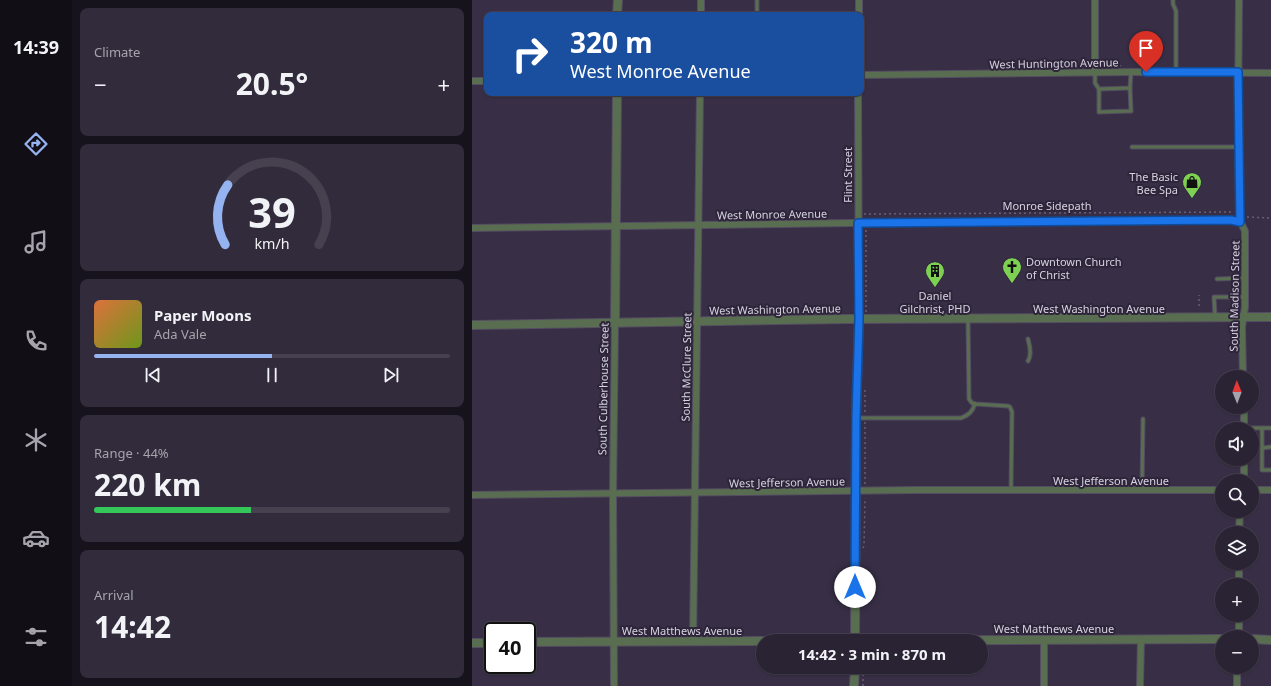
<!DOCTYPE html>
<html lang="en">
<head>
<meta charset="utf-8">
<style>
  :root { --surface:#2a2334; --page:#322b3c; --text:#f1f3f6; --muted:#a5a4ac; --line:#46404f; --accent:#95b2f1 }
  body { margin:0; font-family:"Noto Sans",sans-serif; background:var(--page); color:var(--text); height:100vh; display:flex; flex-direction:column; font-size:15px; white-space:nowrap }
  * { box-sizing:border-box; margin:0 }
  p { font-size:13px; color:var(--muted) }
  .icon { flex:none; width:22px; height:22px; fill:none; stroke:currentColor; stroke-width:2; stroke-linecap:round; stroke-linejoin:round }
  .map { position:relative; flex:1; overflow:hidden }
  .sheet { display:flex; flex-direction:column; gap:8px; padding:8px; background:#17131d; width:400px }
  .sheet>* { flex:none }
  .guide { position:absolute; left:12px; top:12px; width:380px; height:84px; border-radius:8px; box-shadow:0 1px 3px #0004,0 0 0 1px var(--line); background:#1a4fa0; color:#fff; overflow:hidden }
  .needle { width:26px; rotate:359deg }
  .buttons { position:absolute; left:743px; top:370px; display:grid; gap:8px }
  .buttons a { display:grid; place-items:center; width:44px; height:44px; border-radius:50%; background:var(--surface); box-shadow:0 1px 3px #0004,0 0 0 1px var(--line); font-size:20px }
  .speed { position:absolute; left:12px; top:622px; display:flex; gap:8px; font-size:20px; font-weight:700; text-align:center }
  .speed>* { display:grid; place-content:center; width:52px; height:52px; border-radius:50%; background:var(--surface); box-shadow:0 1px 3px #0004,0 0 0 1px var(--line); line-height:1 }
  .speed .limit { border:2px solid #111; border-radius:6px; background:#fff; color:#111 }
  .pin { position:absolute; display:grid; place-items:center; width:34px; height:34px; color:#fff; margin:-41px -17px; border-radius:50% 50% 50% 0; rotate:-45deg; box-shadow:0 0 4px #0007 }
  .pin .icon { rotate:45deg }
  .me { position:absolute; width:44px; margin:-22px; rotate:0deg; stroke-linejoin:round; filter:drop-shadow(0 0 3px #0008) }
  .turn { display:flex; align-items:center; gap:14px; height:84px; padding:0 20px; font-size:18px }
  .turn .icon { width:52px; height:52px; stroke-width:2.5 }
  .turn b { display:block; font-size:28px; line-height:34px }
  .big { font-size:30px; font-weight:700; line-height:1.1 }
  .sheet .tile { flex:1; display:flex; flex-direction:column; justify-content:center; gap:6px; min-width:0; padding:0 14px; border-radius:8px; background:var(--page) }
  .sheet .dial { align-items:center; gap:0 }
  .dial svg { height:104px; overflow:visible; fill:none; stroke:var(--line); stroke-width:7; stroke-linecap:round; text-anchor:middle }
  .dial text { fill:var(--text); stroke:none }
  .song { display:flex; align-items:center; gap:12px }
  .cover { width:48px; height:48px; border-radius:6px; background:linear-gradient(135deg,hsl(20 70% 55%),hsl(80 70% 35%)) }
  .played { height:4px; border-radius:2px; background:linear-gradient(90deg,var(--accent) 50%,var(--line) 50%) }
  .keys { display:flex; justify-content:space-around; direction:ltr }
  .heat { display:flex; justify-content:space-between; align-items:center; font-size:22px; direction:ltr }
  .charge { height:6px; border-radius:3px; background:linear-gradient(90deg,#34c759 44%,var(--line) 0) }
  .trip { position:absolute; left:284px; top:634px; width:232px; height:40px; border-radius:20px; background:var(--surface); box-shadow:0 1px 3px #0004,0 0 0 1px var(--line); font-weight:700; line-height:40px; text-align:center }
  main { display:flex; flex:1; min-height:0 }
  .tabs { display:flex; flex-direction:column; width:72px; justify-content:space-around; align-items:center; background:#110e15; color:var(--muted) }
  .tabs .icon { width:28px; height:28px }
  .tabs .current { color:var(--accent) }
  .tabs b { font-size:18px; color:var(--text) }
  .map>svg:first-child { display:block }
</style>
</head>
<body>
<main>
<nav class="tabs">
<b>14:39</b>
<svg class="icon current" aria-label="directions" viewBox="0 0 24 24"><path d="M12 3l9 9-9 9-9-9zM9 14v-3h6M13 9l2 2-2 2"/></svg>
<svg class="icon" aria-label="music" viewBox="0 0 24 24"><path d="M9 18V5l10-2v13"/><circle cx="6" cy="18" r="3"/><circle cx="16" cy="16" r="3"/></svg>
<svg class="icon" aria-label="phone" viewBox="0 0 24 24"><path d="M5 4h4l2 5-3 2q2 4 5 5l2-3 5 2v4C11 20 4 13 5 4z"/></svg>
<svg class="icon" aria-label="climate" viewBox="0 0 24 24"><path d="M12 3v18M4 7l16 10M4 17L20 7"/></svg>
<svg class="icon" aria-label="car" viewBox="0 0 24 24"><path d="M5 17H2v-5l4-1 3-4h7l3 4 3 1v5h-3M9 17h6M6 11h13"/><circle cx="7" cy="17" r="2"/><circle cx="17" cy="17" r="2"/></svg>
<svg class="icon" aria-label="filters" viewBox="0 0 24 24"><path d="M4 7h16M4 17h16"/><circle cx="9" cy="7" r="2"/><circle cx="15" cy="17" r="2"/></svg>
</nav>
<section class="sheet">
<div class="tile"><p>Climate</p>
<div class="heat"><a>−</a><b class="big">20.5°</b><a>+</a></div>
</div>
<div class="tile dial"><svg viewBox="0 0 100 80">
<path d="M14 69A42 42 0 1 1 86 69"/>
<path d="M14 69A42 42 0 0 1 16 23" stroke="#95b2f1"/>
<text x="50" y="56" font-size="32" font-weight="700">39</text>
<text x="50" y="72" font-size="11">km/h</text>
</svg></div>
<div class="tile">
<div class="song"><i class="cover"></i><div><b>Paper Moons</b><p>Ada Vale</p></div></div>
<div class="played"></div>
<div class="keys"><svg class="icon" aria-label="previous" viewBox="0 0 24 24"><path d="M18 5L8 12l10 7zM5 5v14"/></svg><svg class="icon" aria-label="pause" viewBox="0 0 24 24"><path d="M8 5v14M16 5v14"/></svg><svg class="icon" aria-label="next" viewBox="0 0 24 24"><path d="M6 5l10 7-10 7zM19 5v14"/></svg></div>
</div>
<div class="tile"><p>Range · 44%</p><b class="big">220 km</b><div class="charge"></div></div>
<div class="tile"><p>Arrival</p><b class="big">14:42</b></div>
</section>
<div class="map">
<svg width="799" height="686" viewBox="0 0 799 686">
  <rect width="100%" height="100%" fill="#382f46"/>
  <g fill="none" stroke-linecap="round" stroke-linejoin="round">
    <g stroke="#544c62" stroke-width="5">
      <g id="service">
        <path d="M701 0V4L704 11V67"/>
        <path d="M285 10V0"/>
        <path d="M280 15 387 14"/>
        <path d="M623 73V83L627 89 658 88 659 72"/>
        <path d="M627 89V112L659 111 658 88"/>
        <path d="M660 147H766"/>
        <path d="M745 279 772 278"/>
        <path d="M743 316 742 297H773"/>
        <path d="M496 319 497 399 500 403 504 404 536 406 538 407 540 412 539 490"/>
        <path d="M556 361C560 355 558 346 556 339"/>
        <path d="M384 418H489C497 415 500 412 503 404"/>
        <path d="M772 428H799"/>
        <path d="M790 429V470H799"/>
        <path d="M790 448 799 447"/>
        <path d="M670 490 671 419"/>
      </g>
    </g>
    <g stroke="#544c62" stroke-width="8">
      <g id="minor">
        <path d="M387 0V15"/>
        <path d="M767 0 766 113 767 215 768 221 773 231V307L770 327 771 377"/>
        <path d="M229 15V0"/>
        <path d="M623 73V0"/>
        <path d="M389 75 659 72 799 73"/>
        <path d="M0 81H15"/>
        <path d="M386 93 387 319"/>
        <path d="M0 228 378 223 759 220 768 221"/>
        <path d="M772 429V407"/>
        <path d="M772 481V459"/>
        <path d="M780 490H799"/>
        <path d="M0 495 443 490H750"/>
        <path d="M767 533 768 511"/>
        <path d="M767 585V563"/>
        <path d="M767 637V615"/>
        <path d="M572 640V686"/>
        <path d="M221 642 228 93"/>
        <path d="M142 686 141 494 143 323"/>
        <path d="M668 686 669 639"/>
        <path d="M765 686V667"/>
      </g>
    </g>
    <g stroke="#544c62" stroke-width="10">
      <g id="tertiary">
        <path d="M145 15 146 0"/>
        <path d="M143 323 145 93"/>
        <path d="M0 325 376 319 799 317"/>
        <path d="M780 639 799 640"/>
        <path d="M383 641 384 418 387 319"/>
        <path d="M55 642 750 639"/>
        <path d="M0 643H21"/>
        <path d="M382 686 383 667"/>
      </g>
    </g>
    <g stroke="#686074" stroke-width="1.5" stroke-dasharray="2 3" stroke-linecap="butt">
      <path d="M634 65 647 64 649 66"/>
      <path d="M392 214 760 212"/>
      <path d="M775 217 799 218"/>
      <path d="M394 230V312"/>
      <path d="M727 306V295"/>
      <path d="M393 412V388"/>
      <path d="M393 422V484"/>
      <path d="M391 548 392 546 393 498"/>
      <path d="M391 686V673"/>
    </g>
    <use href="#service" stroke="#596e50" stroke-width="3"/>
    <use href="#minor" stroke="#596e50" stroke-width="6"/>
    <use href="#tertiary" stroke="#596e50" stroke-width="8"/>
  </g>
  <g fill="none" stroke-linecap="round" stroke-linejoin="round">
    <g stroke="#114b97" stroke-width="10">
      <path id="route" d="M383 587 384 418 387 319 386 223 759 220 768 222 766 72H674"/>
    </g>
    <use href="#route" stroke="#1a73e8" stroke-width="7"/>
  </g>
  <defs>
    <g id="shop-pin" transform="scale(1)"><path d="M0 17L-7.5 6A9.5 9.5 0 1 1 7.5 6Z" fill="#7ed053" stroke="#2e253b"/><path d="M-5-2.5h2.3a2.7 3.5 0 0 1 5.4 0H5L5.5 6h-11ZM-1.5-2.5h3a1.5 2.3 0 0 0-3 0Z" fill="#111"/></g>
    <g id="church-pin" transform="scale(1)"><path d="M0 17L-7.5 6A9.5 9.5 0 1 1 7.5 6Z" fill="#7ed053" stroke="#2e253b"/><path d="M-1.2-6h2.4v3.5h3.3v2.4h-3.3V6h-2.4V-.1h-3.3v-2.4h3.3Z" fill="#111"/></g>
    <g id="building-pin" transform="scale(1)"><path d="M0 17L-7.5 6A9.5 9.5 0 1 1 7.5 6Z" fill="#7ed053" stroke="#2e253b"/><path d="M-4-6H4V6H1V3H-1V6H-4ZM-2.5-4.3h1.7v1.8h-1.7ZM.8-4.3h1.7v1.8H.8ZM-2.5-1h1.7V.8h-1.7ZM.8-1h1.7V.8H.8Z" fill="#111"/></g>
  </defs>
  <g fill-rule="evenodd">
    <use href="#shop-pin" x="720" y="182"/>
    <use href="#church-pin" x="540" y="267"/>
    <use href="#building-pin" x="463" y="271"/>
  </g>
  <g text-anchor="middle" dominant-baseline="central" stroke-width="4" stroke-linejoin="round" paint-order="stroke">
    <g font-size="11" fill="#d6d2e0" stroke="#2e253b">
      <text transform="translate(582 63) rotate(-1)">West Huntington Avenue</text>
      <text transform="translate(375 175) rotate(-90)">Flint Street</text>
      <text x="575" y="205">Monroe Sidepath</text>
      <text transform="translate(300 214) rotate(-1)">West Monroe Avenue</text>
      <text transform="translate(762 296) rotate(-89)">South Madison Street</text>
      <text x="627" y="308">West Washington Avenue</text>
      <text transform="translate(303 309) rotate(-1)">West Washington Avenue</text>
      <text transform="translate(214 367) rotate(-89)">South McClure Street</text>
      <text transform="translate(131 389) rotate(-89)">South Culberhouse Street</text>
      <text x="639" y="480">West Jefferson Avenue</text>
      <text transform="translate(315 482) rotate(-1)">West Jefferson Avenue</text>
      <text x="582" y="628">West Matthews Avenue</text>
      <text x="210" y="630">West Matthews Avenue</text>
    </g>
    <g font-size="11" fill="#d6d2e0" stroke="#2e253b" text-anchor="end">
      <text x="706" y="176">The Basic<tspan x="706" dy="13">Bee Spa</tspan></text>
      <text x="554" y="261" text-anchor="start">Downtown Church<tspan x="554" dy="13">of Christ</tspan></text>
      <text x="463" y="295" text-anchor="middle">Daniel<tspan x="463" dy="13">Gilchrist, PHD</tspan></text>
    </g>
  </g>
</svg>
<div class="buttons">
<a><svg class="needle" viewBox="-14 -14 28 28"><path d="M0-13l5 13h-10z" fill="#e53935"/><path d="M0 13l5-13h-10z" fill="#a5a4ac"/></svg></a>
<a><svg class="icon" aria-label="sound" viewBox="0 0 24 24"><path d="M4 9h4l5-4v14l-5-4H4zM17 9q2 3 0 6"/></svg></a>
<a><svg class="icon" aria-label="search" viewBox="0 0 24 24"><circle cx="10" cy="10" r="6"/><path d="M15 15l6 6"/></svg></a>
<a><svg class="icon" aria-label="layers" viewBox="0 0 24 24"><path d="M12 4l9 5-9 5-9-5zM3 14l9 5 9-5"/></svg></a>
<a>+</a>
<a>−</a>
</div>
<div class="speed"><div class="limit">40</div></div>
<div class="pin" style="left:674px;top:72px;background:#d93025"><svg class="icon" aria-label="arrive" viewBox="0 0 24 24"><path d="M6 21V4h12l-3 4 3 4H6"/></svg></div>
<svg class="me" style="left:383px;top:587px" viewBox="-20 -20 40 40"><circle r="19" fill="#fff"/><path d="M0-13L10 11 0 6-10 11z" fill="#1a73e8"/></svg>
<div class="trip">14:42 · 3 min · 870 m</div>
<div class="guide">
<div class="turn"><svg class="icon" aria-label="right" viewBox="0 0 24 24"><path d="M7 20v-9h11M14 6l5 5-5 5"/></svg><div><b>320 m</b>West Monroe Avenue</div></div>
</div>
</div>
</main>
</body>
</html>
